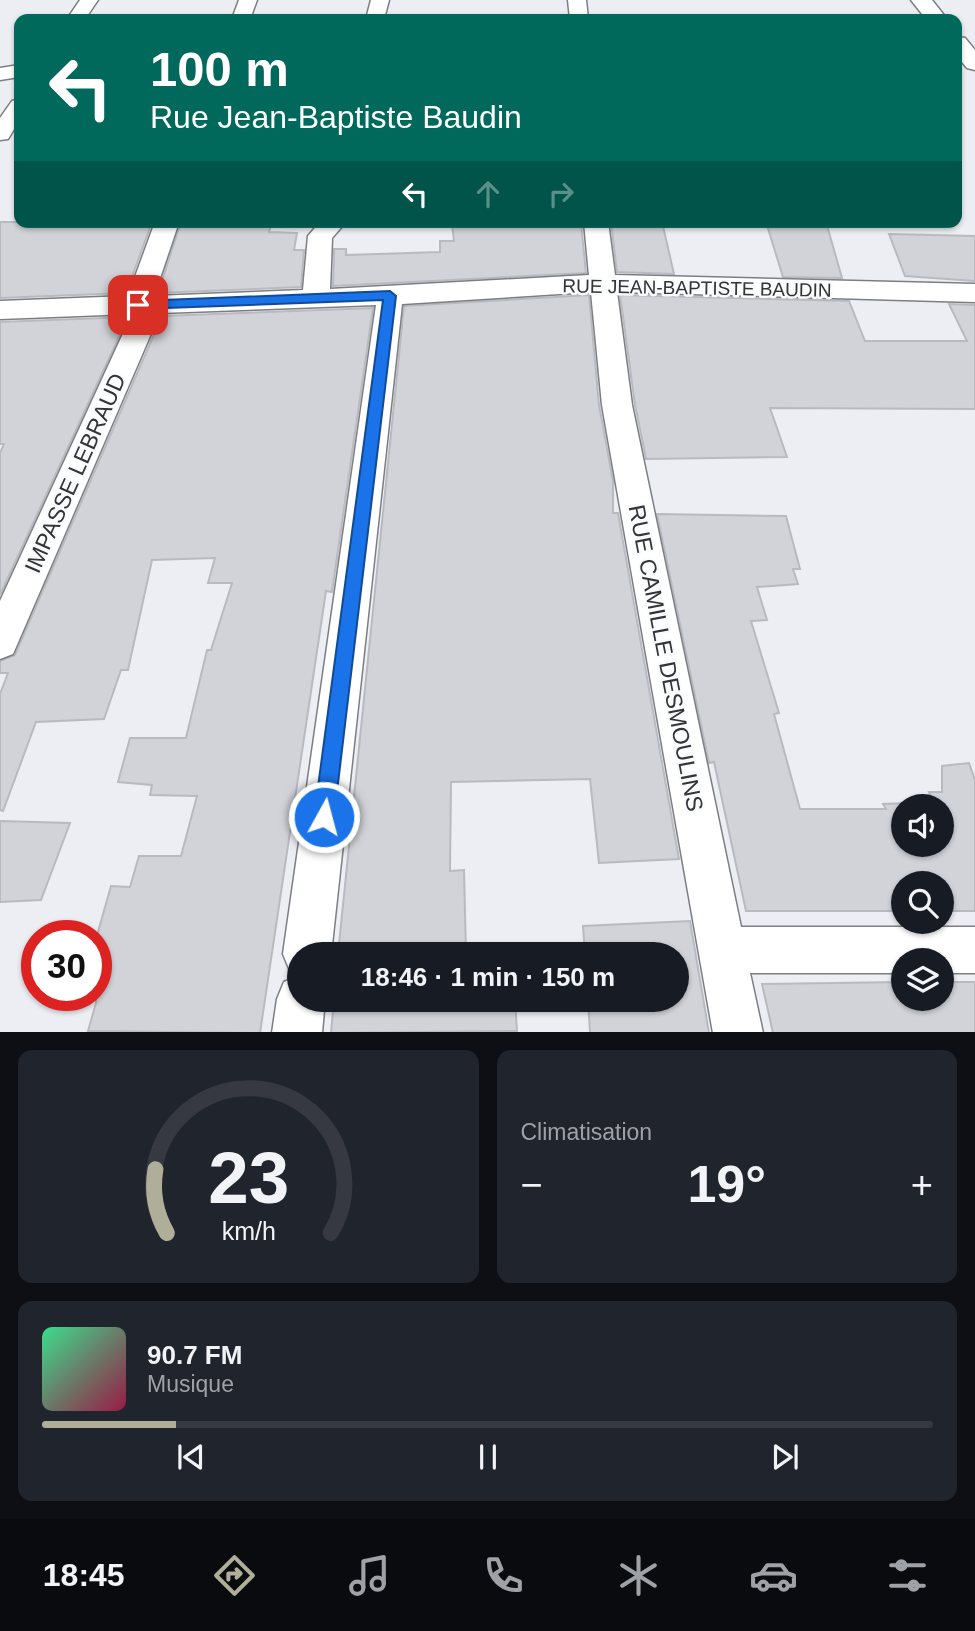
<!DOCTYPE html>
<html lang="fr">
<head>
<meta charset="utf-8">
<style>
  :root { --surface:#171b24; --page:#20242c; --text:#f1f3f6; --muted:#9ea1a6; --line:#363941; --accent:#afae98 }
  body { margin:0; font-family:Arial,sans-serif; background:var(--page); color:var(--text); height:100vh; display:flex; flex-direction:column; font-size:26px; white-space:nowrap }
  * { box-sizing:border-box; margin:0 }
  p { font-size:23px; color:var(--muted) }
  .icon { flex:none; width:38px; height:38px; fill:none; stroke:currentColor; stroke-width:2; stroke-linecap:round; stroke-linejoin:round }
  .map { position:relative; height:1032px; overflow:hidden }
  .sheet { display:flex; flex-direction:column; gap:18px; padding:18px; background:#0d0f14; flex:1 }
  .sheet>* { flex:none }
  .top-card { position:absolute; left:14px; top:14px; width:948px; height:214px; border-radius:14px; box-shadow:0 2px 5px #0004; background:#00695c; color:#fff; overflow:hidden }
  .controls { position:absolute; left:891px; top:794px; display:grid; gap:14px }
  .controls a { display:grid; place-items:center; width:63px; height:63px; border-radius:50%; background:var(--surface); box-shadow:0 2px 5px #0004; font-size:35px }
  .speed { position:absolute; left:21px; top:920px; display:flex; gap:14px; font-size:35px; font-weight:700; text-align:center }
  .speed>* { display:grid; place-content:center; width:91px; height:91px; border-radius:50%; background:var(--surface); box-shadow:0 2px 5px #0004; line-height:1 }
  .speed .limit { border:10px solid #d22; background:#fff; color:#111 }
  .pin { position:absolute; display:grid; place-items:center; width:60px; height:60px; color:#fff; margin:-30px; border-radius:14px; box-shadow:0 4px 10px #0006 }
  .me { position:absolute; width:77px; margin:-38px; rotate:7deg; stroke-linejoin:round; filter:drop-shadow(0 0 5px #0008) }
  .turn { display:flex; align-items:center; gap:24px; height:147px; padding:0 21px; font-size:32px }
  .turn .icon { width:91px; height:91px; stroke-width:2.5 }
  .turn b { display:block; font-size:49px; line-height:60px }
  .lanes { display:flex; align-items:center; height:66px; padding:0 21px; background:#0003; justify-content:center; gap:35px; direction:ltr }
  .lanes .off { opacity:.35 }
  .big { font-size:52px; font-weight:700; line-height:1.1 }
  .sheet .card { flex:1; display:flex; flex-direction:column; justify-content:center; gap:10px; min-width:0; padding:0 24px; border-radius:14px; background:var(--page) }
  .sheet .dial { align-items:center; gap:0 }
  .dial svg { height:182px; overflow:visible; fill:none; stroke:var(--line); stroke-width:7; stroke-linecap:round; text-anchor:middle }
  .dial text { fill:var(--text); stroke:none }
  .song { display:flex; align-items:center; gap:21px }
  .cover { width:84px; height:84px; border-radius:10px; background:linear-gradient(135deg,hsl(150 70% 55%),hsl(340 70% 35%)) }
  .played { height:7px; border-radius:4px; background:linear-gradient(90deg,var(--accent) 15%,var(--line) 15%) }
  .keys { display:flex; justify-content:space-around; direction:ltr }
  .heat { display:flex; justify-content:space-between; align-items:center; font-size:38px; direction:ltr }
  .sheet .tiles { flex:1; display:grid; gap:18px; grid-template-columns:1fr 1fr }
  .card:last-child { grid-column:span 2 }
  .trip { position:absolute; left:287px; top:942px; width:402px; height:70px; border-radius:35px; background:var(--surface); box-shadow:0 2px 5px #0004; font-weight:700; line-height:70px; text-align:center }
  .dock { display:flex; height:112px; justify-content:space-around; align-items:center; background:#090b0e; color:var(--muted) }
  .dock .icon { width:49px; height:49px }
  .dock .current { color:var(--accent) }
  .dock b { font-size:32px; color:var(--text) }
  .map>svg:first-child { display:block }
</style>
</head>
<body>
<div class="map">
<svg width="975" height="1033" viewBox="0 0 975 1033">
  <rect width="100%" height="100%" fill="#eceef3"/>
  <g fill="#d1d3d8" stroke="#b8babf" stroke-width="2" fill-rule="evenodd">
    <path d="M0 222H152L126 293 0 298Z"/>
    <path d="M181 222H272L269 232 297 233 294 250H304L301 287 158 293Z"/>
    <path d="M611 222H662L674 274 617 272Z"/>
    <path d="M766 222H826L842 278 783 277Z"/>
    <path d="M519 223H581L586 273 333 286 334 249H346V255L440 252V241H454L452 224Z"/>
    <path d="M889 234 975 236V281L905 276Z"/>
    <path d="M589 295 599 405 613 481V513H618L679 859 599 863 590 779 451 782 450 871 464 870 466 954H338L404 306Z"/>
    <path d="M620 295 849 301 865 341H967L949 304 975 305V409L770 408 787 457 646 459 635 405Z"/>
    <path d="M373 308 332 592 326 591 260 1033 88 1031 96 1003V939L111 886 130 887 139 856H181L197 796 150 795 152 785 118 782 130 738H186L207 650H211L232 583H208L215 558 152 560 128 670H121L104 719 36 722 3 811 0 810V694L8 673H0V661L15 655 162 316Z"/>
    <path d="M128 317 0 595V453L4 444H0V322Z"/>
    <path d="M657 514 786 516 800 569H793L798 584 757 587 767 620 751 621 779 713 774 714 800 809H886L883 804 934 802 929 792H942V766L969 763 975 780V911H942V884H903V911H746L714 762 709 763ZM903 807H942V845H903Z"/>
    <path d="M0 821 70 823 41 900 0 902Z"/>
    <path d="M690 921 709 1033H590L588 999H677V954H585L583 926Z"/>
    <path d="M903 982V999H942V982H975V1033H773L762 984Z"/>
    <path d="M334 999H515L517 1031 331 1033Z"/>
  </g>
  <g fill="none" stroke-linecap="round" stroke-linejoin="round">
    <g stroke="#7c7e83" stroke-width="3">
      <g id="street">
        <path d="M80 0H98L85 19H67Z"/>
        <path d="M239 0H257L250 19H232Z"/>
        <path d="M371 0H389L384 19H366Z"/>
        <path d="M568 0H586L588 19H570Z"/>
        <path d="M19 65V77L0 80V68Z"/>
        <path d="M19 99V121L8 139 0 140V118L12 101Z"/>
        <path d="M155 222H179L154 296 303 290 308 236 320 222H346L332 238 330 289 589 275 584 222H608L615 275 975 284V302L617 292 632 405 741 927H975V973H942V961H903V973H750L763 1033H713L602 405 591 292 402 304 331 954H299V974L290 971 283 954 376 305 160 313 13 654 0 659V601L132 314 0 319V301L128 296Z"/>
        <path d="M299 976V999H325L322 1033H272L277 999 284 982Z"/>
      </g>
    </g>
    <g stroke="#7c7e83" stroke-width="3">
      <g id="secondary">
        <path d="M911 0H932L947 19H926Z"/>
        <path d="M957 37 965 38 975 50V70L967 68 957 56Z"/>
      </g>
    </g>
    <use href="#street" fill="#fff" fill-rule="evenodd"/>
    <use href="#secondary" fill="#fff" fill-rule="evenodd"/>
  </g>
  <path fill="#1a73e8" stroke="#114b97" stroke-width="2" d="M390 291 396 296 334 817 331 824 324 827 317 824 314 817 383 300 138 309 131 305 138 301Z"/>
  <g text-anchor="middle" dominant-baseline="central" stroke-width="5" stroke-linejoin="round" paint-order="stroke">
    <g font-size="19" fill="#343436" stroke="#fafbfe">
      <text transform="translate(697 288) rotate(1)">RUE JEAN-BAPTISTE BAUDIN</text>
    </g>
    <g font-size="23" fill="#343436" stroke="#fafbfe">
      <text transform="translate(75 473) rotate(-66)">IMPASSE LEBRAUD</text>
      <text transform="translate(666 658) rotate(79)">RUE CAMILLE DESMOULINS</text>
    </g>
  </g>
</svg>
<div class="controls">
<a><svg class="icon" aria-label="sound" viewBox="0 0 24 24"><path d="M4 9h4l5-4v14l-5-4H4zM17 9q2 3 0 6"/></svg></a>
<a><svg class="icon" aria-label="search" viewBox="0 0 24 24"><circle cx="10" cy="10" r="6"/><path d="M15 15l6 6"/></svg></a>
<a><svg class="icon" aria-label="layers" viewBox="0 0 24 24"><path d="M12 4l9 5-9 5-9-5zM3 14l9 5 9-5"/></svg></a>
</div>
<div class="speed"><div class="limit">30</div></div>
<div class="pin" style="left:138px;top:305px;background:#d93025"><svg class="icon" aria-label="arrive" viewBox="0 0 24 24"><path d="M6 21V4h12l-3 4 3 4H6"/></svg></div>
<svg class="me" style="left:324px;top:817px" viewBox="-20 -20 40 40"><circle r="17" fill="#1a73e8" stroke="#fff" stroke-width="3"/><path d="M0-11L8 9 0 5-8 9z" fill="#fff"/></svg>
<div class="trip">18:46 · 1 min · 150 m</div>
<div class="top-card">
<div class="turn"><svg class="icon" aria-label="left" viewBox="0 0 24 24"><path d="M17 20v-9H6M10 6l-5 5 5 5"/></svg><div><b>100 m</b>Rue Jean-Baptiste Baudin</div></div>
<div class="lanes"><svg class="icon" aria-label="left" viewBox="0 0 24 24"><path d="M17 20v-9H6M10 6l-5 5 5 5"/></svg><svg class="icon off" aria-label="ahead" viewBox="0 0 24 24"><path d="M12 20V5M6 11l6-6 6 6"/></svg><svg class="icon off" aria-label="right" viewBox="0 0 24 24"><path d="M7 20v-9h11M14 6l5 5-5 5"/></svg></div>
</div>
</div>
<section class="sheet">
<div class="tiles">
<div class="card dial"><svg viewBox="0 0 100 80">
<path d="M14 69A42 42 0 1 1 86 69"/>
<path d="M14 69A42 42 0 0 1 9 41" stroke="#afae98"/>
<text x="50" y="56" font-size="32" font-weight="700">23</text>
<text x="50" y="72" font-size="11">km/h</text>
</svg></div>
<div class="card"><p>Climatisation</p>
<div class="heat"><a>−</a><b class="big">19°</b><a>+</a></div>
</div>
<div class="card">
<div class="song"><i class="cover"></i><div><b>90.7 FM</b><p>Musique</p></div></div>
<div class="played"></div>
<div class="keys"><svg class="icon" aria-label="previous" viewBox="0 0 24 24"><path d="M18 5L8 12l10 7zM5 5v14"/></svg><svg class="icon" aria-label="pause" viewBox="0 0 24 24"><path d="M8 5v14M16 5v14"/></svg><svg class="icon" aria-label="next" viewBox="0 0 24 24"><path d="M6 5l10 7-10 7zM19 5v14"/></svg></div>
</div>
</div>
</section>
<nav class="dock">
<b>18:45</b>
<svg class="icon current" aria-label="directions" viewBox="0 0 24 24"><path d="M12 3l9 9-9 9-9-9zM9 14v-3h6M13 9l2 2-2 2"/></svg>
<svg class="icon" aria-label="music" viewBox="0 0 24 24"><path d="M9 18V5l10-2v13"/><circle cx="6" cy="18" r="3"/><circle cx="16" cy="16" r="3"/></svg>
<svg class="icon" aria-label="phone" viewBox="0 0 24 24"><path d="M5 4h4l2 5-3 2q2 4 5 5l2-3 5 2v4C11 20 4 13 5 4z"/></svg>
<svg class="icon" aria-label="climate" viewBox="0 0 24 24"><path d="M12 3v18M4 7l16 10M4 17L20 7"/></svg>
<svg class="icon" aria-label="car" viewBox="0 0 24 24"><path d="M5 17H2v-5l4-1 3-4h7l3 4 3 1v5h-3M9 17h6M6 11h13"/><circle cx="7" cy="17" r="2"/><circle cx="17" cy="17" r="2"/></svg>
<svg class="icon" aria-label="filters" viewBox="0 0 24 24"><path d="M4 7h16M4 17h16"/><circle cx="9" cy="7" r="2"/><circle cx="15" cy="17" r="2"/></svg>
</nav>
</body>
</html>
